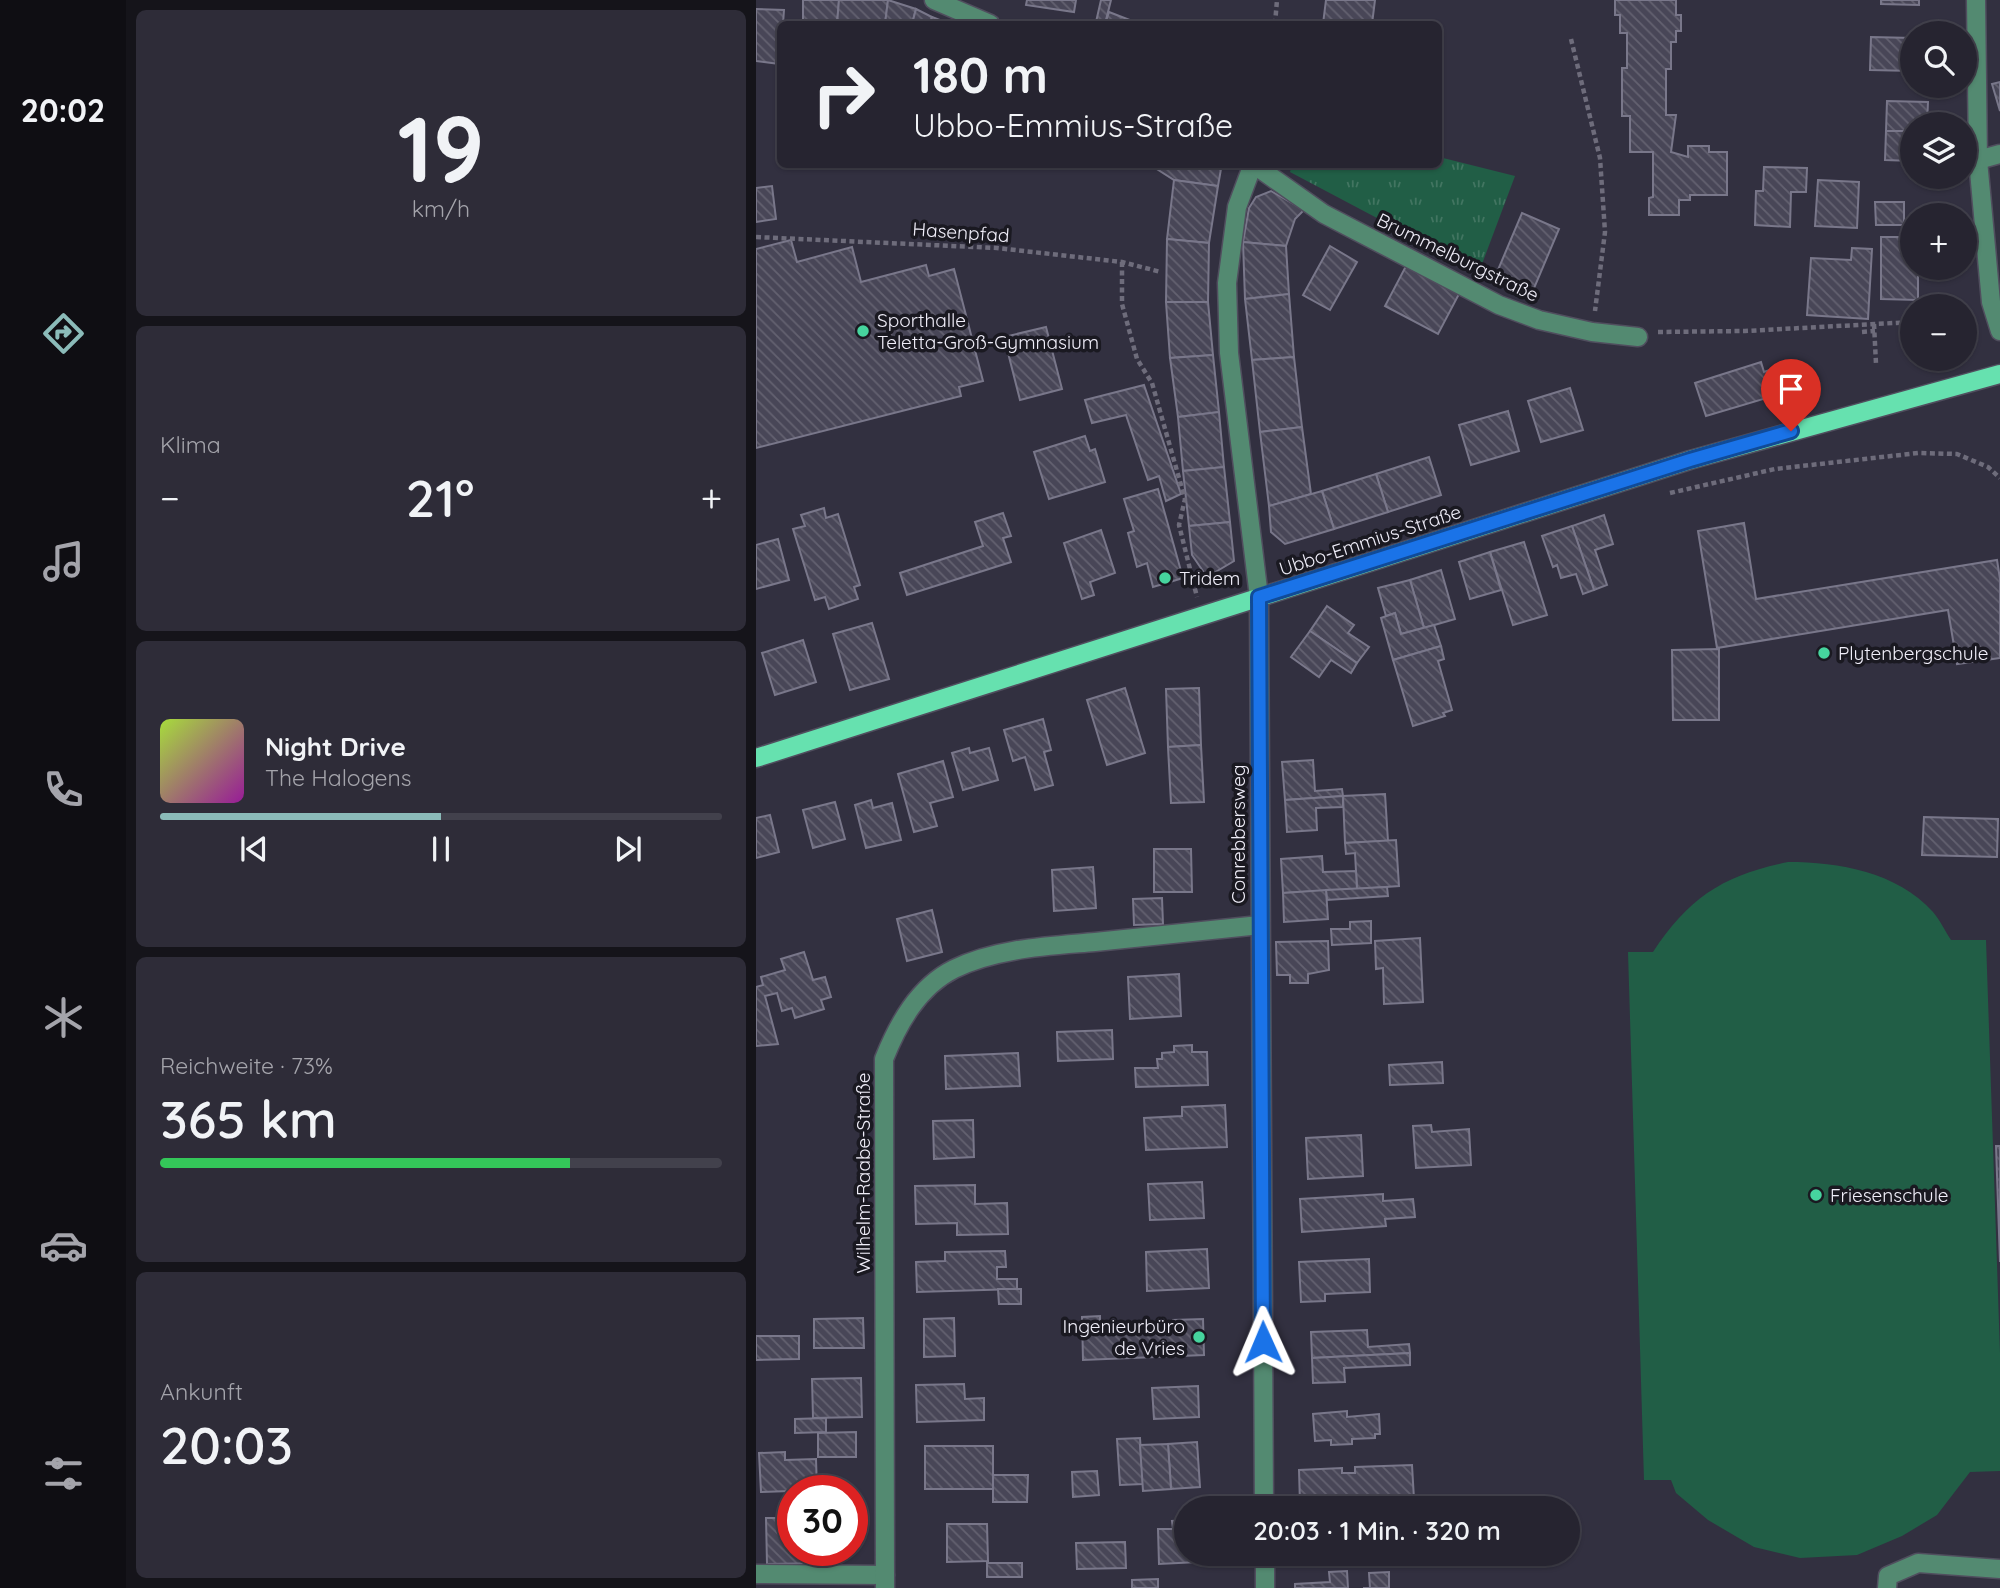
<!DOCTYPE html>
<html lang="de">
<head>
<meta charset="utf-8">
<style>
  :root { --surface:#262430; --page:#2e2c38; --text:#f1f3f6; --muted:#a4a4ab; --line:#42414c; --accent:#8bbbb9 }
  body { margin:0; font-family:Quicksand,sans-serif; background:var(--page); color:var(--text); height:100vh; display:flex; flex-direction:column; font-size:26px; white-space:nowrap }
  * { box-sizing:border-box; margin:0 }
  p { font-size:23px; color:var(--muted) }
  .icon { flex:none; width:38px; height:38px; fill:none; stroke:currentColor; stroke-width:2; stroke-linecap:round; stroke-linejoin:round }
  .map { position:relative; flex:1; overflow:hidden }
  .drawer { display:flex; flex-direction:column; gap:10px; padding:10px; background:#15141a; width:630px }
  .drawer>* { flex:none }
  .guide { position:absolute; left:21px; top:21px; width:665px; height:147px; border-radius:10px; box-shadow:0 2px 5px #0004,0 0 0 2px var(--line); background:#262430; color:var(--text); overflow:hidden }
  .tools { position:absolute; left:1144px; top:21px; display:grid; gap:14px }
  .tools a { display:grid; place-items:center; width:77px; height:77px; border-radius:50%; background:var(--surface); box-shadow:0 2px 5px #0004,0 0 0 2px var(--line); font-size:35px }
  .speed { position:absolute; left:21px; top:1475px; display:flex; gap:14px; font-size:35px; font-weight:700; text-align:center }
  .speed>* { display:grid; place-content:center; width:91px; height:91px; border-radius:50%; background:var(--surface); box-shadow:0 2px 5px #0004,0 0 0 2px var(--line); line-height:1 }
  .speed .limit { border:10px solid #d22; background:#fff; color:#111 }
  .pin { position:absolute; display:grid; place-items:center; width:60px; height:60px; color:#fff; margin:-72px -30px; border-radius:50% 50% 50% 0; rotate:-45deg; box-shadow:0 0 7px #0007 }
  .pin .icon { rotate:45deg }
  .me { position:absolute; width:77px; margin:-38px; rotate:359deg; stroke-linejoin:round; filter:drop-shadow(0 0 5px #0008) }
  .turn { display:flex; align-items:center; gap:24px; height:147px; padding:0 21px; font-size:32px }
  .turn .icon { width:91px; height:91px; stroke-width:2.5 }
  .turn b { display:block; font-size:49px; line-height:60px }
  .big { font-size:52px; font-weight:600; line-height:1.1 }
  .drawer .tile { flex:1; display:flex; flex-direction:column; justify-content:center; gap:10px; min-width:0; padding:0 24px; border-radius:10px; background:var(--page) }
  .drawer .dial { align-items:center; gap:0 }
  .dial b { font-size:91px; line-height:1 }
  .song { display:flex; align-items:center; gap:21px }
  .cover { width:84px; height:84px; border-radius:10px; background:linear-gradient(135deg,hsl(80 70% 55%),hsl(300 70% 35%)) }
  .played { height:7px; border-radius:4px; background:linear-gradient(90deg,var(--accent) 50%,var(--line) 50%) }
  .keys { display:flex; justify-content:space-around; direction:ltr }
  .heat { display:flex; justify-content:space-between; align-items:center; font-size:38px; direction:ltr }
  .charge { height:10px; border-radius:5px; background:linear-gradient(90deg,#34c759 73%,var(--line) 0) }
  .trip { position:absolute; left:418px; top:1496px; width:406px; height:70px; border-radius:35px; background:var(--surface); box-shadow:0 2px 5px #0004,0 0 0 2px var(--line); font-weight:600; line-height:70px; text-align:center }
  main { display:flex; flex:1; min-height:0 }
  .tab-bar { display:flex; flex-direction:column; width:126px; justify-content:space-around; align-items:center; background:#0f0e13; color:var(--muted) }
  .tab-bar .icon { width:49px; height:49px }
  .tab-bar .active { color:var(--accent) }
  .tab-bar b { font-size:32px; color:var(--text) }
  .map>svg:first-child { display:block }
</style>
</head>
<body>
<main>
<nav class="tab-bar">
<b>20:02</b>
<svg class="icon active" aria-label="directions" viewBox="0 0 24 24"><path d="M12 3l9 9-9 9-9-9zM9 14v-3h6M13 9l2 2-2 2"/></svg>
<svg class="icon" aria-label="music" viewBox="0 0 24 24"><path d="M9 18V5l10-2v13"/><circle cx="6" cy="18" r="3"/><circle cx="16" cy="16" r="3"/></svg>
<svg class="icon" aria-label="phone" viewBox="0 0 24 24"><path d="M5 4h4l2 5-3 2q2 4 5 5l2-3 5 2v4C11 20 4 13 5 4z"/></svg>
<svg class="icon" aria-label="climate" viewBox="0 0 24 24"><path d="M12 3v18M4 7l16 10M4 17L20 7"/></svg>
<svg class="icon" aria-label="car" viewBox="0 0 24 24"><path d="M5 17H2v-5l4-1 3-4h7l3 4 3 1v5h-3M9 17h6M6 11h13"/><circle cx="7" cy="17" r="2"/><circle cx="17" cy="17" r="2"/></svg>
<svg class="icon" aria-label="filters" viewBox="0 0 24 24"><path d="M4 7h16M4 17h16"/><circle cx="9" cy="7" r="2"/><circle cx="15" cy="17" r="2"/></svg>
</nav>
<section class="drawer">
<div class="tile dial"><b>19</b><p>km/h</p></div>
<div class="tile"><p>Klima</p>
<div class="heat"><a>−</a><b class="big">21°</b><a>+</a></div>
</div>
<div class="tile">
<div class="song"><i class="cover"></i><div><b>Night Drive</b><p>The Halogens</p></div></div>
<div class="played"></div>
<div class="keys"><svg class="icon" aria-label="previous" viewBox="0 0 24 24"><path d="M18 5L8 12l10 7zM5 5v14"/></svg><svg class="icon" aria-label="pause" viewBox="0 0 24 24"><path d="M8 5v14M16 5v14"/></svg><svg class="icon" aria-label="next" viewBox="0 0 24 24"><path d="M6 5l10 7-10 7zM19 5v14"/></svg></div>
</div>
<div class="tile"><p>Reichweite · 73%</p><b class="big">365 km</b><div class="charge"></div></div>
<div class="tile"><p>Ankunft</p><b class="big">20:03</b></div>
</section>
<div class="map">
<svg width="1244" height="1588" viewBox="0 0 1244 1588">
  <defs>
    <pattern id="grass-tufts" width="24" height="20" patternUnits="userSpaceOnUse" patternTransform="scale(1.75)"><rect width="24" height="20" fill="#215e46"/><path d="M3 7l-1-3M5 7V3M7 7l1-3M15 17l-1-3M17 17v-4M19 17l1-3" fill="none" stroke="#427561"/></pattern>
    <pattern id="building-back-hatch" width="6" height="6" patternUnits="userSpaceOnUse" patternTransform="scale(1.75)"><rect width="6" height="6" fill="#484657"/><path d="M-1 5l2 2M0 0l6 6M5-1l2 2" fill="none" stroke="#636170"/></pattern>
  </defs>
  <rect width="100%" height="100%" fill="#323040"/>
  <path fill="url(#grass-tufts)" d="M683 157 759 176 723 272 534 172 536 165 682 164Z"/>
  <path fill="#215e46" d="M1032 862C1083 862 1141 872 1177 912 1184 920 1189 931 1195 940H1230L1244 1353V1471L1214 1472 1181 1515 1146 1536 1101 1555 1044 1558 998 1547 952 1520 920 1493 915 1480H888L872 952H897C933 897 968 875 1032 862Z"/>
  <g fill="url(#building-back-hatch)" stroke="#79778a" stroke-width="2">
    <path d="M47 0H83L81 24H47Z"/>
    <path d="M83 0H132L129 24H81Z"/>
    <path d="M132 0 160 9 156 24H129Z"/>
    <path d="M271 0H320L318 12 270 5Z"/>
    <path d="M345 0H355L349 24 340 22Z"/>
    <path d="M570 0H619L616 24H567Z"/>
    <path d="M859 0H920V15H925V31H920V42H915V69H910V115H920L915 152 932 157V146H953V152H971V195H934V200H923V215H893V198L897 197V152H874V116H866V68H871V33H864V15H859Z"/>
    <path d="M1125 0H1163V5L1125 4Z"/>
    <path d="M0 9 28 10 27 24H24V64L0 61Z"/>
    <path d="M160 9 176 17 174 24H156Z"/>
    <path d="M353 12 384 24H349Z"/>
    <path d="M176 17 194 24H174Z"/>
    <path d="M1115 37 1157 38V71L1114 70Z"/>
    <path d="M1244 82V111L1236 84Z"/>
    <path d="M1131 101 1172 102 1171 124H1157V131H1130Z"/>
    <path d="M1130 131H1157V161L1129 160Z"/>
    <path d="M393 164H457L465 169 462 186 418 180Z"/>
    <path d="M1008 167 1051 168 1050 192H1035L1034 227 999 225 1000 191H1007Z"/>
    <path d="M418 180 462 186 453 243 411 239Z"/>
    <path d="M1062 180 1103 182 1101 228 1059 226Z"/>
    <path d="M16 186 20 219 0 222V188Z"/>
    <path d="M515 191 548 210 539 219 530 246 487 242 493 208 500 197Z"/>
    <path d="M1119 202H1148V225H1120Z"/>
    <path d="M766 213 803 229 776 293 739 277Z"/>
    <path d="M1125 237H1157V268H1162V300L1125 299Z"/>
    <path d="M411 239 453 243 452 302H410Z"/>
    <path d="M35 240 41 262 96 247 105 282 170 265 173 276 198 269 227 381 203 387 205 396 0 448V249Z"/>
    <path d="M487 242 530 246 533 294 489 299Z"/>
    <path d="M574 246 601 262 574 310 547 295Z"/>
    <path d="M1096 248 1116 249 1112 319 1051 315 1055 258 1095 260Z"/>
    <path d="M650 266 703 294 682 334 629 306Z"/>
    <path d="M533 294 538 357 496 360 489 299Z"/>
    <path d="M410 302H452L457 355 414 358Z"/>
    <path d="M290 327 306 389 264 400 248 337Z"/>
    <path d="M457 355 463 412 422 417 414 358Z"/>
    <path d="M538 357 546 427 504 432 496 360Z"/>
    <path d="M1005 362 1008 372 1022 367 1030 371 1035 385 1031 392 950 416 939 383Z"/>
    <path d="M388 385 425 494 410 501 403 476 392 480 370 415 336 423 329 400Z"/>
    <path d="M814 388 827 430 785 442 772 401Z"/>
    <path d="M752 411 763 451 715 465 703 425Z"/>
    <path d="M463 412 468 467 427 471 422 417Z"/>
    <path d="M546 427 555 494 513 506 504 432Z"/>
    <path d="M329 436 334 451 339 449 349 482 293 499 278 452Z"/>
    <path d="M673 457 685 495 632 512 620 474Z"/>
    <path d="M468 467 474 522 433 526 427 471Z"/>
    <path d="M620 474 632 512 578 529 566 491Z"/>
    <path d="M402 489 427 578 397 587 391 563 381 567 372 533 378 531 368 499Z"/>
    <path d="M566 491 578 529 529 544 515 532 513 506Z"/>
    <path d="M68 508 70 518 82 514 104 585 98 587 102 599 73 609 69 597 59 600 37 529 49 526 45 515Z"/>
    <path d="M247 513 255 536 247 538 255 562 151 595 144 573 227 546 219 522Z"/>
    <path d="M848 515 857 544 839 550 851 585 838 590 816 526Z"/>
    <path d="M474 522 478 561 451 577 436 555 433 526Z"/>
    <path d="M988 523 1000 599 1241 560 1244 579V658L1201 664 1192 610 961 648 942 531Z"/>
    <path d="M816 526 838 590 827 594 820 574 805 578 801 565 797 567 786 536Z"/>
    <path d="M345 530 359 573 334 582 338 595 326 599 308 543Z"/>
    <path d="M22 539 33 580 0 589V545Z"/>
    <path d="M768 542 791 615 757 625 734 552Z"/>
    <path d="M734 552 745 590 714 599 703 562Z"/>
    <path d="M685 570 699 619 668 628 654 580Z"/>
    <path d="M654 580 668 628 645 634 639 613 630 616 622 588Z"/>
    <path d="M571 606 598 625 592 633 613 647 601 663 554 631Z"/>
    <path d="M639 613 645 634 678 625 685 646 637 660 625 618Z"/>
    <path d="M116 623 133 679 94 690 77 634Z"/>
    <path d="M554 631 601 663 595 673 575 660 563 677 535 657Z"/>
    <path d="M47 640 60 682 19 695 6 653Z"/>
    <path d="M685 646 688 659 682 661 696 710 687 713 689 716 657 726 637 660Z"/>
    <path d="M963 649V720H917L916 650Z"/>
    <path d="M369 688 389 753 351 765 331 700Z"/>
    <path d="M443 688 445 745 412 747 410 689Z"/>
    <path d="M287 719 295 750 288 752 297 785 279 790 269 757 257 761 248 730Z"/>
    <path d="M445 745 448 802 415 803 412 747Z"/>
    <path d="M213 748 214 753 233 748 242 780 207 790 196 753Z"/>
    <path d="M557 760 559 791 586 789 587 796 529 800 526 762Z"/>
    <path d="M187 761 197 797 174 803 181 826 158 832 142 774Z"/>
    <path d="M629 794 632 841 589 843 587 796Z"/>
    <path d="M587 796V807L560 808 561 830 531 832 529 800Z"/>
    <path d="M115 800 117 808 136 803 145 840 110 848 99 805Z"/>
    <path d="M79 802 89 839 57 848 47 810Z"/>
    <path d="M14 815 23 852 0 858V818Z"/>
    <path d="M1168 817 1242 819 1241 857 1166 855Z"/>
    <path d="M640 840 643 886 601 889 599 853 590 854 589 843Z"/>
    <path d="M398 849H435L436 892H398Z"/>
    <path d="M566 856 567 872 600 871 601 889 527 893 525 859Z"/>
    <path d="M337 867 340 908 298 911 296 870Z"/>
    <path d="M631 887 632 896 571 900 570 890Z"/>
    <path d="M570 890 572 919 528 922 527 893Z"/>
    <path d="M406 898 407 924 378 925 377 899Z"/>
    <path d="M176 910 186 952 151 961 141 919Z"/>
    <path d="M615 921V943L576 945 575 929H594V922Z"/>
    <path d="M664 938 667 1002 628 1004 627 968 620 969 619 941Z"/>
    <path d="M572 941 573 970 552 974V983H534V975H521L520 942Z"/>
    <path d="M48 952 57 980 69 977 75 997 65 1000 68 1009 39 1018 36 1008 26 1011 21 993 9 996 22 1044 0 1046V987L7 985 5 977 29 970 25 959Z"/>
    <path d="M423 974 425 1016 374 1019 372 977Z"/>
    <path d="M356 1030 357 1059 302 1061 301 1032Z"/>
    <path d="M436 1045V1052H451L452 1085 380 1087 379 1068H402L401 1059H406V1053L418 1052V1046Z"/>
    <path d="M262 1053 264 1086 190 1089 189 1056Z"/>
    <path d="M686 1062 687 1083 634 1085 633 1065Z"/>
    <path d="M469 1105 471 1147 390 1150 388 1118 426 1116V1107Z"/>
    <path d="M217 1120 218 1157 178 1159 177 1121Z"/>
    <path d="M675 1125 676 1132 713 1129 715 1165 660 1168 657 1126Z"/>
    <path d="M605 1135 607 1176 552 1179 550 1138Z"/>
    <path d="M1240 1146H1244V1262Z"/>
    <path d="M446 1182 448 1218 394 1220 392 1184Z"/>
    <path d="M219 1185V1204L251 1203 252 1234 201 1235V1223L160 1224 159 1186Z"/>
    <path d="M627 1194V1201L657 1199 659 1217 629 1219 630 1226 546 1232 544 1199Z"/>
    <path d="M451 1249 453 1288 391 1291 390 1252Z"/>
    <path d="M249 1251 250 1267H241V1279H261V1289L161 1292 160 1262 189 1261V1252Z"/>
    <path d="M613 1259 614 1292 569 1294V1301L545 1302 543 1262Z"/>
    <path d="M242 1289H265V1304H243Z"/>
    <path d="M344 1316V1324L387 1322V1332L418 1331 417 1320 447 1319 448 1355 327 1360 326 1317Z"/>
    <path d="M107 1318 108 1348H58V1319Z"/>
    <path d="M198 1318 199 1356 168 1357V1319Z"/>
    <path d="M611 1330 612 1347 653 1344 654 1353 556 1358 555 1332Z"/>
    <path d="M0 1336H43V1359L0 1360Z"/>
    <path d="M654 1353V1365L588 1368 589 1382 557 1383 556 1358Z"/>
    <path d="M105 1378 106 1417 57 1418 56 1379Z"/>
    <path d="M208 1384 209 1399 228 1398V1420L161 1422 160 1385Z"/>
    <path d="M442 1386 443 1417 398 1419 396 1388Z"/>
    <path d="M591 1411V1417L623 1414 624 1434H619V1438L596 1439V1444L575 1445V1440L559 1441 557 1414Z"/>
    <path d="M70 1418V1432L39 1433V1419Z"/>
    <path d="M100 1432V1457H62V1433Z"/>
    <path d="M384 1438 387 1484 364 1485 361 1439Z"/>
    <path d="M441 1442 444 1487 415 1489 412 1444Z"/>
    <path d="M412 1444 415 1489 387 1491 384 1445Z"/>
    <rect x="169" y="1446" width="68" height="43"/>
    <path d="M29 1452V1460L60 1459 61 1490 5 1492 3 1453Z"/>
    <path d="M656 1465 658 1499 605 1501V1496L590 1497V1502L544 1504 543 1470 586 1468V1473H599V1467Z"/>
    <path d="M341 1471 343 1495 317 1497 316 1472Z"/>
    <path d="M237 1475H272L271 1502H237Z"/>
    <path d="M10 1518H37V1550H79V1563L11 1564Z"/>
    <path d="M430 1520V1554H442V1562L403 1564 402 1529H417L416 1521Z"/>
    <path d="M191 1524H231L232 1561 191 1562Z"/>
    <path d="M369 1542 370 1568 321 1569 320 1543Z"/>
    <rect x="231" y="1563" width="35" height="14"/>
    <path d="M591 1571 592 1588H539V1584L574 1582 573 1572Z"/>
    <path d="M633 1572V1588H607H614L613 1573Z"/>
    <path d="M402 1579V1588H376V1580Z"/>
  </g>
  <g fill="none" stroke-linecap="round" stroke-linejoin="round">
    <g stroke="#504e5e" stroke-width="21">
      <g id="minor">
        <path d="M178 0 234 24"/>
        <path d="M1220 0 1222 160 1235 302 1244 331"/>
        <path d="M1222 160 1244 154"/>
        <path d="M497 164 481 207 471 283 473 353 503 597 508 1508"/>
        <path d="M497 164 568 214 743 305 783 320 836 332 882 337"/>
        <path d="M509 1554V1588"/>
        <path d="M0 1574 129 1575"/>
        <path d="M129 1588 128 1059C142 1024 162 987 198 969 240 948 294 946 339 942 394 936 449 931 504 925"/>
        <path d="M1131 1588 1132 1576 1162 1563 1244 1569"/>
      </g>
    </g>
    <g stroke="#504e5e" stroke-width="21">
      <path id="major" d="M0 758 934 460 1244 374"/>
    </g>
    <g stroke="#6e6c7b" stroke-width="4.5" stroke-dasharray="5 3.5" stroke-linecap="butt">
      <path d="M519 24 521 0"/>
      <path d="M815 39 844 158 849 232 839 311"/>
      <path d="M0 237 241 248 366 262 405 272"/>
      <path d="M366 262V304L381 359 396 383 429 499 423 525 441 597"/>
      <path d="M1118 324 1120 364"/>
      <path d="M902 332 989 331 1157 322"/>
      <path d="M1106 332 1119 331"/>
      <path d="M914 493 1019 469 1162 453 1201 454 1232 467 1244 478"/>
    </g>
    <use href="#minor" stroke="#538a71" stroke-width="18"/>
    <use href="#major" stroke="#66e1af" stroke-width="18"/>
  </g>
  <g fill="none" stroke-linecap="round" stroke-linejoin="round">
    <g stroke="#114b97" stroke-width="18">
      <path id="route" d="M507 1342 503 597 934 460 1035 431"/>
    </g>
    <use href="#route" stroke="#1a73e8" stroke-width="12"/>
  </g>
  <g fill="#46d49e" stroke="#1a1921" stroke-width="2.5">
    <circle cx="107" cy="331" r="7"/>
    <circle cx="409" cy="578" r="7"/>
    <circle cx="1068" cy="653" r="7"/>
    <circle cx="1060" cy="1195" r="7"/>
    <circle cx="443" cy="1337" r="7"/>
  </g>
  <g text-anchor="middle" dominant-baseline="central" stroke-width="7" stroke-linejoin="round" paint-order="stroke">
    <g font-size="19" fill="#f0eef9" stroke="#1a1921">
      <text transform="translate(205 232) rotate(4)">Hasenpfad</text>
      <text transform="translate(702 257) rotate(26)">Brummelburgstraße</text>
      <text transform="translate(614 540) rotate(-18)">Ubbo-Emmius-Straße</text>
      <text transform="translate(482 834) rotate(-90)">Conrebbersweg</text>
      <text transform="translate(107 1173) rotate(-90)">Wilhelm-Raabe-Straße</text>
    </g>
    <g font-size="19" fill="#f0eef9" stroke="#1a1921" text-anchor="start">
      <text x="121" y="320">Sporthalle<tspan x="121" dy="22">Teletta-Groß-Gymnasium</tspan></text>
      <text x="423" y="578">Tridem</text>
      <text x="1082" y="653">Plytenbergschule</text>
      <text x="1074" y="1195">Friesenschule</text>
      <text x="429" y="1326" text-anchor="end">Ingenieurbüro<tspan x="429" dy="22">de Vries</tspan></text>
    </g>
  </g>
</svg>
<div class="tools">
<a><svg class="icon" aria-label="search" viewBox="0 0 24 24"><circle cx="10" cy="10" r="6"/><path d="M15 15l6 6"/></svg></a>
<a><svg class="icon" aria-label="layers" viewBox="0 0 24 24"><path d="M12 4l9 5-9 5-9-5zM3 14l9 5 9-5"/></svg></a>
<a>+</a>
<a>−</a>
</div>
<div class="speed"><div class="limit">30</div></div>
<div class="pin" style="left:1035px;top:431px;background:#d93025"><svg class="icon" aria-label="arrive" viewBox="0 0 24 24"><path d="M6 21V4h12l-3 4 3 4H6"/></svg></div>
<svg class="me" style="left:507px;top:1342px" viewBox="-20 -20 40 40"><path d="M0-17L14 15 0 8-14 15z" fill="#1a73e8" stroke="#fff" stroke-width="4"/></svg>
<div class="trip">20:03 · 1 Min. · 320 m</div>
<div class="guide">
<div class="turn"><svg class="icon" aria-label="right" viewBox="0 0 24 24"><path d="M7 20v-9h11M14 6l5 5-5 5"/></svg><div><b>180 m</b>Ubbo-Emmius-Straße</div></div>
</div>
</div>
</main>
</body>
</html>
